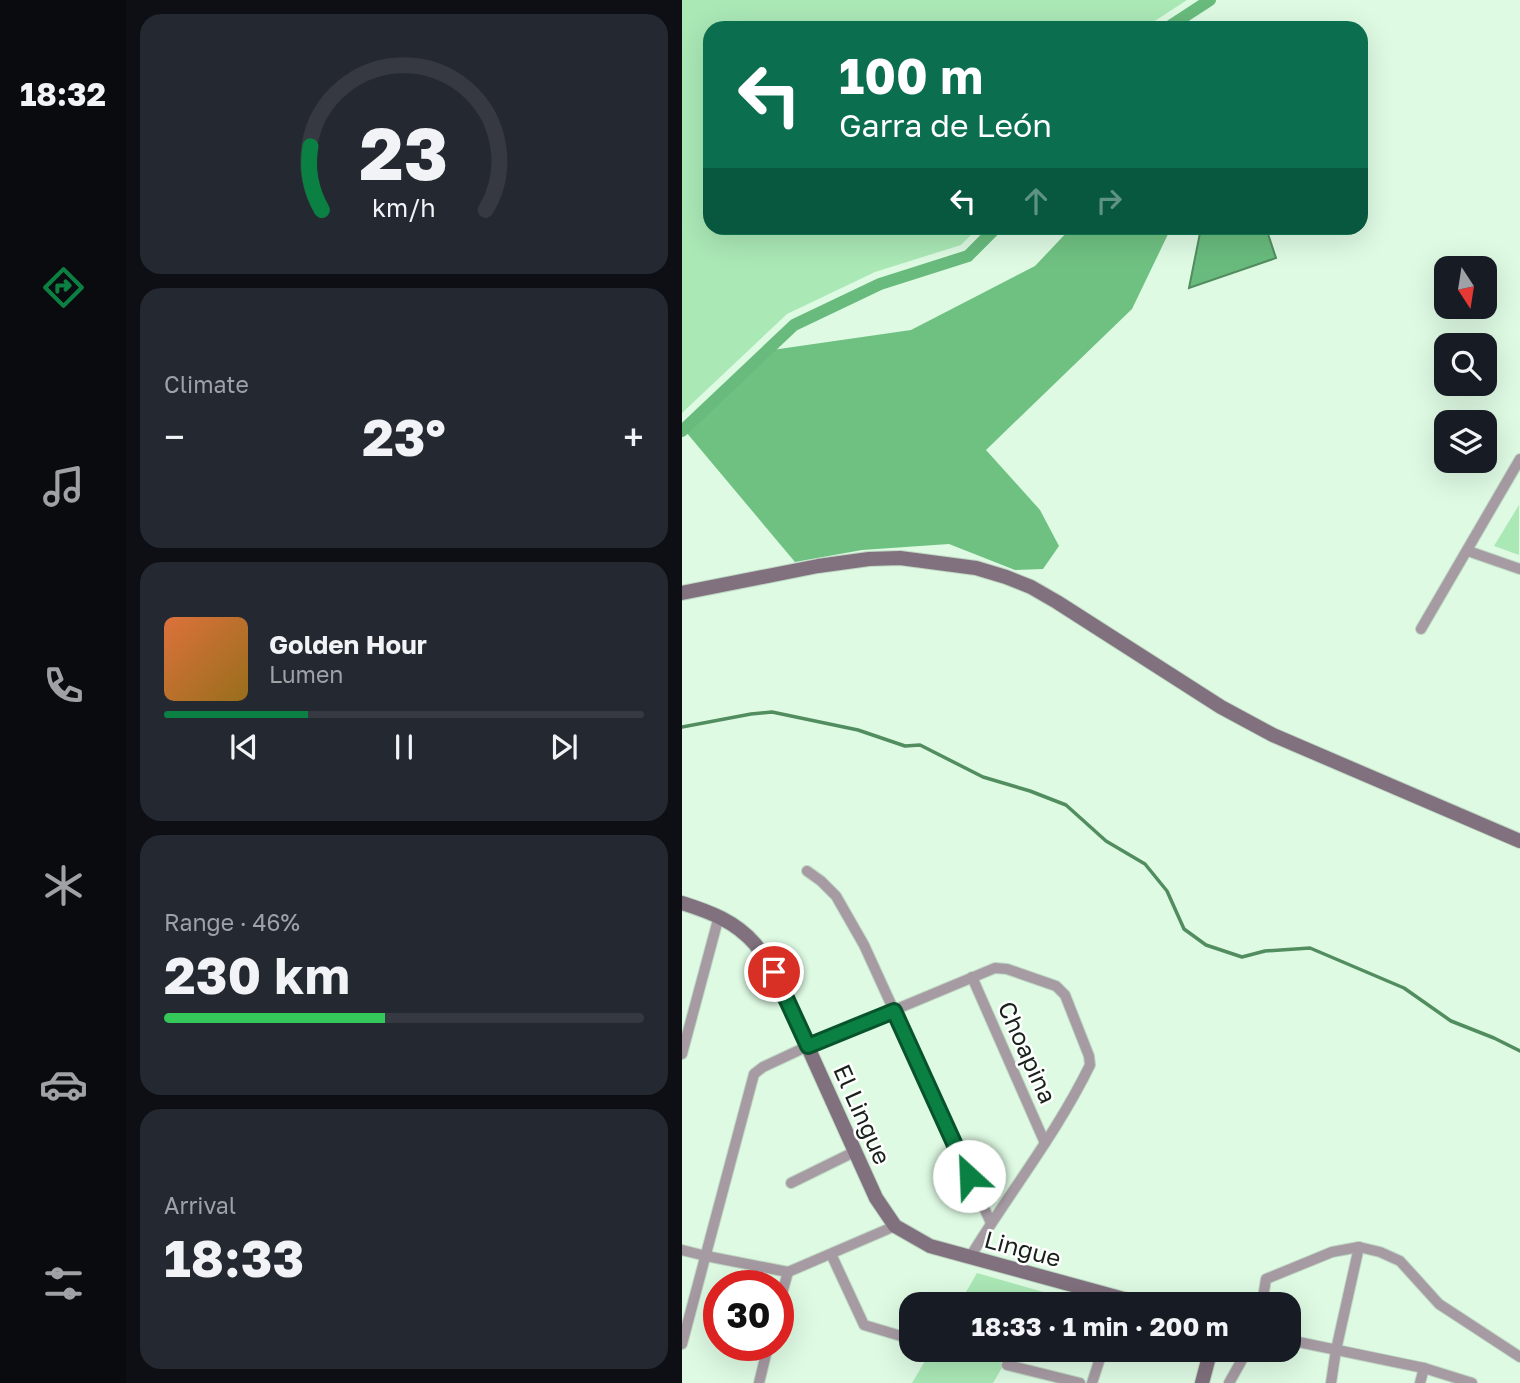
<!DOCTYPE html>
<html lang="en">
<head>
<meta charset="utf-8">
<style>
  :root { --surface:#171b24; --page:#242831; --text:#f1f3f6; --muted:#9ea1a6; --line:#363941; --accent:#0b8043 }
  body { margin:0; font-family:"Golos Text",sans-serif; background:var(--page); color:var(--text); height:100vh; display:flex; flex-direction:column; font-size:26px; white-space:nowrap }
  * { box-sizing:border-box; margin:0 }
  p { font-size:23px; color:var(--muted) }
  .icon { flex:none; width:38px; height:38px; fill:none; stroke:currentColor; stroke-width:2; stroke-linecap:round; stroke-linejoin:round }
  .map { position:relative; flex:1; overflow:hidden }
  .details { display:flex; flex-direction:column; gap:14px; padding:14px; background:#0d0f14; width:556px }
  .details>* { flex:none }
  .hud { position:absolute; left:21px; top:21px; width:665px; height:214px; border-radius:21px; box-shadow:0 7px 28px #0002; background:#0b6e4f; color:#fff; overflow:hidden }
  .needle { width:46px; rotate:168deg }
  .buttons { position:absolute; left:752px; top:256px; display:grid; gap:14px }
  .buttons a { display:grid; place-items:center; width:63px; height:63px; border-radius:14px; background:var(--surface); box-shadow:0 7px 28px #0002; font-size:35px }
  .speed { position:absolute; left:21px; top:1270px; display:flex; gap:14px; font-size:35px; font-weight:700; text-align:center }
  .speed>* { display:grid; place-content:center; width:91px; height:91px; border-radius:50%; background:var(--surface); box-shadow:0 7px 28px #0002; line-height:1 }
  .speed .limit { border:10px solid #d22; background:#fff; color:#111 }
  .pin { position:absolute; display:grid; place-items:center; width:60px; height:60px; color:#fff; margin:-30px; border:4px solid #fff; border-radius:50%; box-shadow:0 2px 7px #0007 }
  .me { position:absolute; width:77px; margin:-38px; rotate:335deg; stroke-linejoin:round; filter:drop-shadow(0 0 5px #0008) }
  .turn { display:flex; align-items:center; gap:24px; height:147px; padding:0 21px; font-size:32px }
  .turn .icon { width:91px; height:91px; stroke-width:2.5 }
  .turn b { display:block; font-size:49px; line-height:60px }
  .lanes { display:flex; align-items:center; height:66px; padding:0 21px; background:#0003; justify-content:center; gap:35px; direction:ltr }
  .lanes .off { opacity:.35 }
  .big { font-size:52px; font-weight:700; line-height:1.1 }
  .details .card { flex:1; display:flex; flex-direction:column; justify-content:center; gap:10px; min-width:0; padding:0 24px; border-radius:21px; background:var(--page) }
  .details .dial { align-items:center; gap:0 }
  .dial svg { height:182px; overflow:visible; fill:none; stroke:var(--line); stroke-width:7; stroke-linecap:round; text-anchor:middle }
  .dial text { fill:var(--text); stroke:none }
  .song { display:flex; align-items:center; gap:21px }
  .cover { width:84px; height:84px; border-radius:10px; background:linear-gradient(135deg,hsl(20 70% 55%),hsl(40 70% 35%)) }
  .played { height:7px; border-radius:4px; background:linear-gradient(90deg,var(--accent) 30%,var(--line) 30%) }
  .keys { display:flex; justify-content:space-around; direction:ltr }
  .heat { display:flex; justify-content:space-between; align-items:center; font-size:38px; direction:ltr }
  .charge { height:10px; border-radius:5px; background:linear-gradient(90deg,#34c759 46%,var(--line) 0) }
  .trip { position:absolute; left:217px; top:1292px; width:402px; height:70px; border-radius:21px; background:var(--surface); box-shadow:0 7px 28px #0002; font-weight:700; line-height:70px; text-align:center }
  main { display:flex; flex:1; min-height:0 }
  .tabs { display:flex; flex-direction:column; width:126px; justify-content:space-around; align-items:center; background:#090b0e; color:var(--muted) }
  .tabs .icon { width:49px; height:49px }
  .tabs .current { color:var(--accent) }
  .tabs b { font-size:32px; color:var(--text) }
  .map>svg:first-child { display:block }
</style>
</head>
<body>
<main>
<nav class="tabs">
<b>18:32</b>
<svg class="icon current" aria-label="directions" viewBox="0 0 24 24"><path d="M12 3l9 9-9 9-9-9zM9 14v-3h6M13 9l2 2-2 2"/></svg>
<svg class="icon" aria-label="music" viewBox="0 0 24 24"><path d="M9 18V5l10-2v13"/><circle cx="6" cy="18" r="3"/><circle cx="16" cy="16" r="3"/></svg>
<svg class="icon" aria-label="phone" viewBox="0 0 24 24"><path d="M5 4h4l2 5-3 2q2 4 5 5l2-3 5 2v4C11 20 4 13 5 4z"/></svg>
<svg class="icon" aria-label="climate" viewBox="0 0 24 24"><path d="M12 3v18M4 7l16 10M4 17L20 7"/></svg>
<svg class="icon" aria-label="car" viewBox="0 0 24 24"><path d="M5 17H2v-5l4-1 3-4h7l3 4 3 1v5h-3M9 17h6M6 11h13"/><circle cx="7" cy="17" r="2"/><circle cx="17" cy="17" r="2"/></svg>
<svg class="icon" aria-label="filters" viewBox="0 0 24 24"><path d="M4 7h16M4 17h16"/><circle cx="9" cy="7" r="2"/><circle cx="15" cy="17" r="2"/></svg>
</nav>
<section class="details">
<div class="card dial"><svg viewBox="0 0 100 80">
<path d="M14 69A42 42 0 1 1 86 69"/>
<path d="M14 69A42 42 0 0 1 9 41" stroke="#0b8043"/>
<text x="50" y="56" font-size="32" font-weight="700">23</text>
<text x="50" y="72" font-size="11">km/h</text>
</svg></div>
<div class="card"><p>Climate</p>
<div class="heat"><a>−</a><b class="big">23°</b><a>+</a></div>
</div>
<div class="card">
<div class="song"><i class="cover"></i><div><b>Golden Hour</b><p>Lumen</p></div></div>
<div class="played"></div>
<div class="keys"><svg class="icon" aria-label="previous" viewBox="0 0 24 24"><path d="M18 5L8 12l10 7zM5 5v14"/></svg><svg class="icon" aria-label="pause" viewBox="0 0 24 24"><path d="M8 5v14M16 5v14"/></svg><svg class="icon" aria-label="next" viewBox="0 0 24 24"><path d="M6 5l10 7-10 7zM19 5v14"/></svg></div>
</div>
<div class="card"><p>Range · 46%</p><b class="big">230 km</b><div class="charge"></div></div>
<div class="card"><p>Arrival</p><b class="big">18:33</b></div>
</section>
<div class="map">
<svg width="838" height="1383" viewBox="0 0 838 1383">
  <rect width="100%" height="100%" fill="#defae3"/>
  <g fill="#aae8b6">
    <path d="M0 0H505L462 28H28V228H296L279 245 193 272 105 314 0 413Z"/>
    <path d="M837 505V555L812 546Z"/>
    <path d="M295 1273 365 1293 358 1304H277Z"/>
    <path d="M250 1349H331L311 1383H230Z"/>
  </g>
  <path fill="#6fc182" d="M389 228H489L450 309 304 450 358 510 377 546 361 569 333 570 267 544 180 550 113 562 4 432 90 350 229 330 353 266Z"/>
  <path fill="#69bb7d" stroke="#518d5f" stroke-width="2" d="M533 228H584L594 258 507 288 518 233Z"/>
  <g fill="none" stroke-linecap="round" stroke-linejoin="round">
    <path stroke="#518d5f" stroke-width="3.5" d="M0 727 69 714 90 712 176 730 223 746 238 745 301 777 348 791 384 805 424 841 463 864 485 891 502 929 524 945 560 957 583 951 628 948 722 988 769 1021 812 1038 838 1051"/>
    <g stroke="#69bb7d" stroke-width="12">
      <path d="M485 28 528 0"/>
      <path d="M0 431 112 325 198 284 286 256 314 228"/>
    </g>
    <g stroke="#bed7c3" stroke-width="12">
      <g id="street">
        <path d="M786 551 838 569"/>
        <path d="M739 629 838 459"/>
        <path d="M125 871 139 881 154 896 182 945 309 1223"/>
        <path d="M290 977 363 1143"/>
        <path d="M0 1054 37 916"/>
        <path d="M109 1183 172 1152"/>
        <path d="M0 1250 24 1256 106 1272 213 1226"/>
        <path d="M149 1254 182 1325 229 1339"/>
        <path d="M580 1304 584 1279 650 1252 677 1247 698 1252 718 1261 757 1304 838 1357"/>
        <path d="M96 1308 106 1272"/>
        <path d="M607 1340 742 1368 790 1383"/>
        <path d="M0 1344 72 1074 81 1067 126 1046 313 968 325 969 374 986 383 995 407 1056 408 1065C375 1133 327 1193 288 1257"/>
        <path d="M325 1365 398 1383"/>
        <path d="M77 1383 86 1346"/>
        <path d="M410 1383 421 1349"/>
        <path d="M547 1383 566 1349"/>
        <path d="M649 1383 654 1350 677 1247"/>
        <path d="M738 1383 742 1368"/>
      </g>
    </g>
    <g stroke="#bed7c3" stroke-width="16">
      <g id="secondary">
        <path d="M0 593 136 566 187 559 218 558 294 568 324 577 349 587 375 602 539 707 591 735 838 841"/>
        <path d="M0 903C28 912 53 921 73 944 80 953 86 963 92 972L194 1198 213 1226 248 1246 460 1304"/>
        <path d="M520 1383 529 1349"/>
      </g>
    </g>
    <use href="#street" stroke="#a69aa3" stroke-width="10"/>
    <use href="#secondary" stroke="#81707e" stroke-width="14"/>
  </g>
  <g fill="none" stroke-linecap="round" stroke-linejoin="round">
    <g stroke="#07532c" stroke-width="18">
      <path id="route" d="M92 972 126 1046 212 1011 287 1176"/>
    </g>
    <use href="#route" stroke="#0b8043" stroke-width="12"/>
  </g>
  <g text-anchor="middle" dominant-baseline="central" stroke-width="5" stroke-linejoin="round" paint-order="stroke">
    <g font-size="24" fill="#18221a" stroke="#fefffe">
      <text transform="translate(346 1052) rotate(66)">Choapina</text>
      <text transform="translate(181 1114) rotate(66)">El Lingue</text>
      <text transform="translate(341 1248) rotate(15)">Lingue</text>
    </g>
  </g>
</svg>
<div class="buttons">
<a><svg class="needle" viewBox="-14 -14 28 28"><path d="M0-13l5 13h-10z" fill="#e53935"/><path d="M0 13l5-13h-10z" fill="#9ea1a6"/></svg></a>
<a><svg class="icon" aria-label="search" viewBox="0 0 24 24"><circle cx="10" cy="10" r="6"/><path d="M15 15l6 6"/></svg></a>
<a><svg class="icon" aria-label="layers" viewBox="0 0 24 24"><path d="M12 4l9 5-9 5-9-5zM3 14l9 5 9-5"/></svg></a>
</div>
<div class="speed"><div class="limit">30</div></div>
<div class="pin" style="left:92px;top:972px;background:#d93025"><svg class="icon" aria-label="arrive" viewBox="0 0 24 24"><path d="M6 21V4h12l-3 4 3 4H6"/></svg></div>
<svg class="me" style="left:287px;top:1176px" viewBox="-20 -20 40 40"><circle r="19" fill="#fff"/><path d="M0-13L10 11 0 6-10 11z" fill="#0b8043"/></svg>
<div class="trip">18:33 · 1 min · 200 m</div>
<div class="hud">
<div class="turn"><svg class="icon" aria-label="left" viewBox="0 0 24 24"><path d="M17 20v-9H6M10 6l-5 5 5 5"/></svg><div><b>100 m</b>Garra de León</div></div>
<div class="lanes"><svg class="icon" aria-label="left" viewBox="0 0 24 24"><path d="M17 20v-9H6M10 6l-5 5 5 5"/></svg><svg class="icon off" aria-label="ahead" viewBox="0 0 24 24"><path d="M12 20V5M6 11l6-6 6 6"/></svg><svg class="icon off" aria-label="right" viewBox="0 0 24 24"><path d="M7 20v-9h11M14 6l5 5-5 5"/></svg></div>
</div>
</div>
</main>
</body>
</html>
